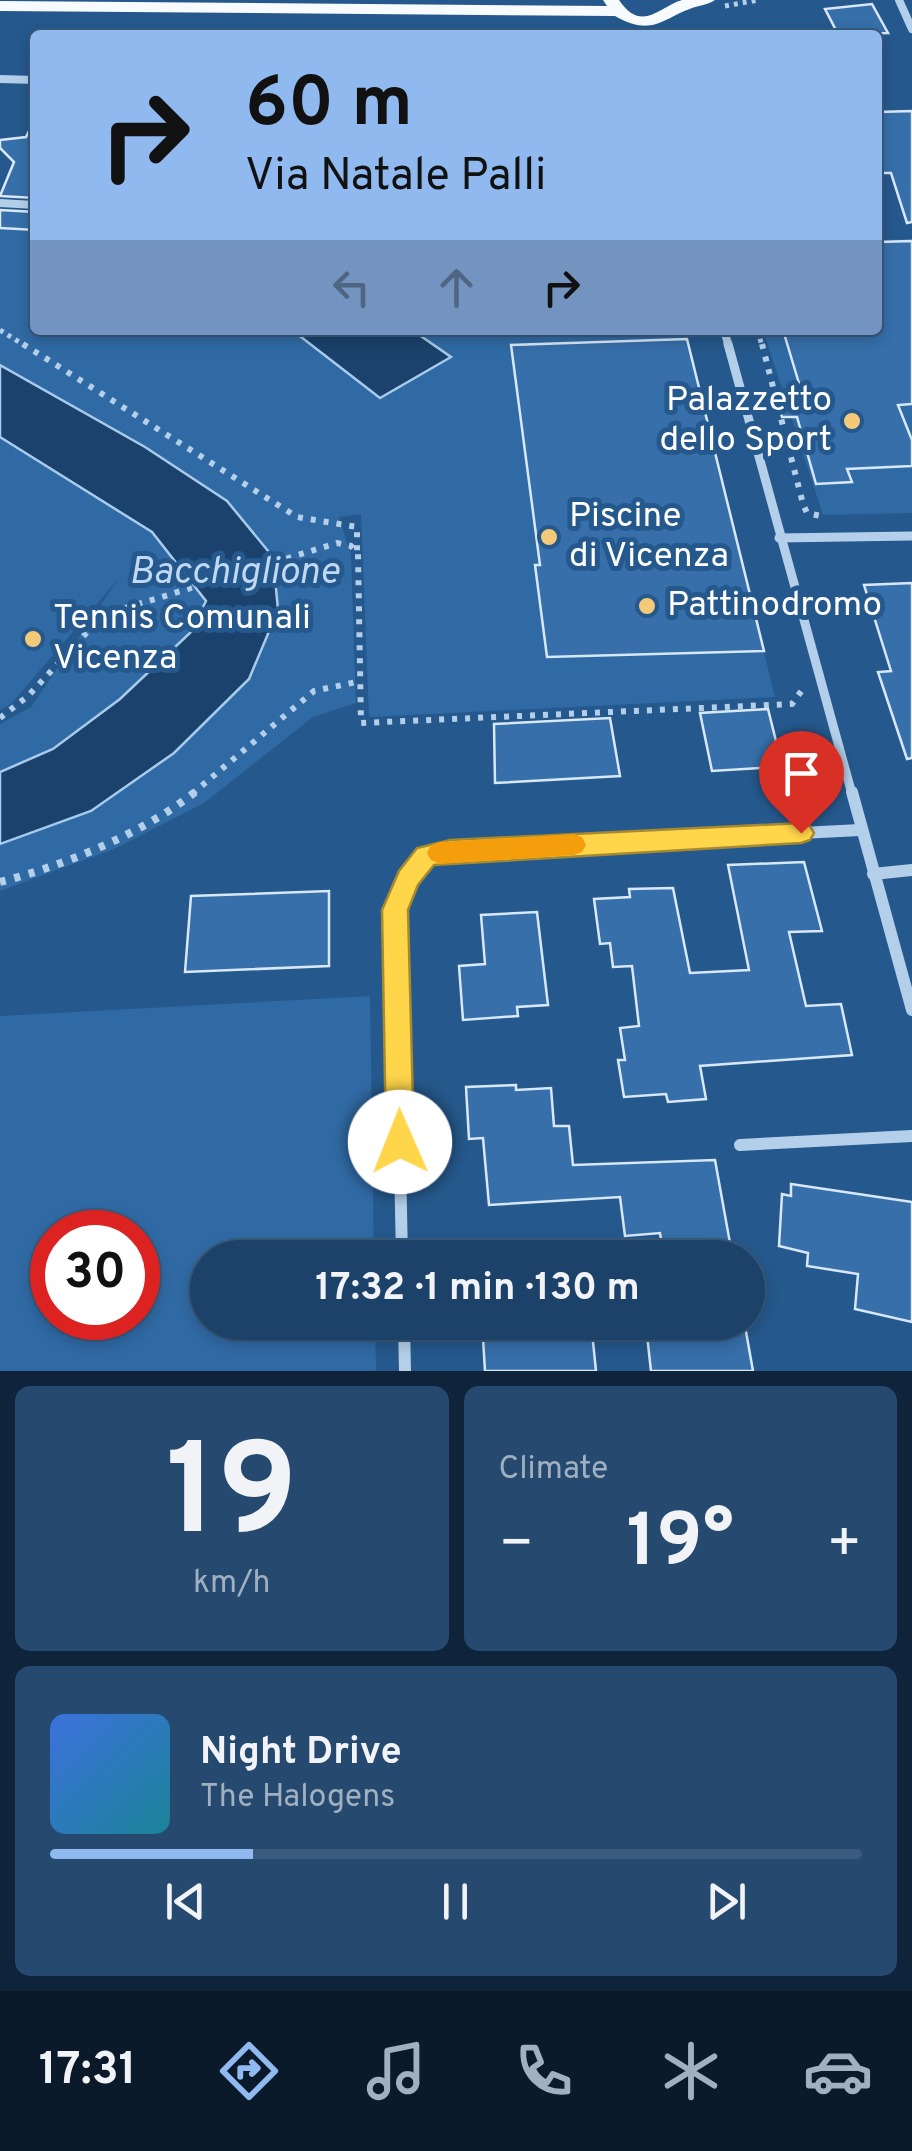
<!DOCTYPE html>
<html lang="en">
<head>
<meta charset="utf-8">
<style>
  :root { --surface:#1c4269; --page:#25496f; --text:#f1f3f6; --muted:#a0b0c0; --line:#3a5b7d; --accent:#90b9f0 }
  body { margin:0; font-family:Overpass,sans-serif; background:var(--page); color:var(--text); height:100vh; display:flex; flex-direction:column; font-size:38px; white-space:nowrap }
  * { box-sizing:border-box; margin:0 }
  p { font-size:32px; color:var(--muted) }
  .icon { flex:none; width:55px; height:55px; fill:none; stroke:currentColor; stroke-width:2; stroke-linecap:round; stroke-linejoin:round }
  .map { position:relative; height:1371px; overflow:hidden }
  .drawer { display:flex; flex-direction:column; gap:15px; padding:15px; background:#0f243a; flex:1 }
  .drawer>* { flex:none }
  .banner { position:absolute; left:30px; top:30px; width:852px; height:305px; border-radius:10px; box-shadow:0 5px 15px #0003,0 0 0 2px var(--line); background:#90b9f0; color:#111; overflow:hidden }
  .speed { position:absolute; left:30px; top:1210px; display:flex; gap:20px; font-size:50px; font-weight:700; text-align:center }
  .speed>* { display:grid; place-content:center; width:130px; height:130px; border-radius:50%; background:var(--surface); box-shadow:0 5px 15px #0003,0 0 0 2px var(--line); line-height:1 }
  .speed .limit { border:15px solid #d22; background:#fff; color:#111 }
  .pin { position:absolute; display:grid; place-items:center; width:85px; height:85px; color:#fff; margin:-102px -42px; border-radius:50% 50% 50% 0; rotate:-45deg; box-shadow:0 0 10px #0007 }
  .pin .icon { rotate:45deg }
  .me { position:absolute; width:110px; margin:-55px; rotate:359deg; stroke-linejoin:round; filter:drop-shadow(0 0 8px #0008) }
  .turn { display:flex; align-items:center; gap:35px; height:210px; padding:0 50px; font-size:45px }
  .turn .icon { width:130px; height:130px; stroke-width:2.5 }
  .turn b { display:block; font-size:70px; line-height:85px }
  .lanes { display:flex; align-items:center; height:95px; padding:0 50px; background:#0003; justify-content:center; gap:50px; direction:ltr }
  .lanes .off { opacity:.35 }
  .big { font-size:75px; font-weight:700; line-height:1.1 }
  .drawer .widget { flex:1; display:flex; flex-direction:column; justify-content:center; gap:15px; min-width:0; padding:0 35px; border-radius:15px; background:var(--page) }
  .drawer .dial { align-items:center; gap:0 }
  .dial b { font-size:130px; line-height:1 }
  .song { display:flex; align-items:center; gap:30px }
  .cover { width:120px; height:120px; border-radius:15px; background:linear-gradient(135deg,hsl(220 70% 55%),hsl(190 70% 35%)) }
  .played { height:10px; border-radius:5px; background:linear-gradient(90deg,var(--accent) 25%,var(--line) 25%) }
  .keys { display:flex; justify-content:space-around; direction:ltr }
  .heat { display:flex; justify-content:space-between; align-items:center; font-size:55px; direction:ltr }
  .drawer .tiles { flex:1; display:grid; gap:15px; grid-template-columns:1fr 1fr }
  .widget:last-child { grid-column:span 2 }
  .trip { position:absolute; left:190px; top:1240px; width:575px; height:100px; border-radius:50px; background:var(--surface); box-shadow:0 5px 15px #0003,0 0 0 2px var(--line); font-weight:700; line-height:100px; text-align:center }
  .tabs { display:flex; height:160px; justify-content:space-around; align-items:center; background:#0b1a2a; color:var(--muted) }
  .tabs .icon { width:70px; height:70px }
  .tabs .selected { color:var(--accent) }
  .tabs b { font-size:45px; color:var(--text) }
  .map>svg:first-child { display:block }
</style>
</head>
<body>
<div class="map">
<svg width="912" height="1371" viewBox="0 0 912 1371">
  <rect width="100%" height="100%" fill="#25588c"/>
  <g fill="#306aa4" fill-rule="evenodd">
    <path d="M0 209 35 210V330H684L775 697 369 717 361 514 339 517 351 555 356 703 313 717 204 803 114 849 0 891V844L91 811 174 753 227 501 145 447 0 365Z"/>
    <path d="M912 239V513L823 515 763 330H878V240Z"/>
    <path d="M0 437 152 532 206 601 191 632 120 699 53 749 0 772V724L31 707 119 578 12 703 0 710Z"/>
    <path d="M370 996 374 1257 208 1258V1322L375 1323 376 1371H0V1016ZM52 1232H138V1318H52Z"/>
  </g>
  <g fill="#1a426c" stroke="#a8cbeb" stroke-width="2.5">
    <path d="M292 330H412L451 357 380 398Z"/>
    <path d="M0 365 145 447 227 501 273 557 278 610 249 679 174 753 91 811 0 844V772L53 749 120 699 191 632 206 601 152 532 0 437Z"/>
  </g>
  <g fill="#366fa9" stroke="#d9e8f8" stroke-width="2.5">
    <path d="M872 4 888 33 838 34 825 9Z"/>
    <path d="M912 111V222L907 223 891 173H878V112Z"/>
    <path d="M35 119V198L0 196 14 162 0 148V140L26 137Z"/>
    <path d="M0 210 35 212V230L0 228Z"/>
    <path d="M912 241V404L898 405 912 440V466L847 469 852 482 816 484 797 417H782L774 392 801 390 783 330H878V242Z"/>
    <path d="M687 339 764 651 547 657 535 565H540L511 345Z"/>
    <path d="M912 583V758L907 759 878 672 891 671 864 585Z"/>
    <path d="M768 709 778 749H772L776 767 712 771 700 713Z"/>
    <path d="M610 718 620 776 495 783 494 724Z"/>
    <path d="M804 862 822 931 789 932 806 1006 841 1004 852 1055 700 1066 706 1099 668 1102 666 1094 624 1097 618 1060H625L620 1028 639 1026 632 966 613 967 610 943 600 944 594 899 630 897 629 889 673 888 690 973 749 970 728 865Z"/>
    <path d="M329 891V966L185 972 191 896Z"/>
    <path d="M537 912 548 1005 517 1007 518 1016 463 1020 459 966 485 964 481 915Z"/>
    <path d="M516 1085V1090L551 1088 554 1126H569L573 1165 715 1160 732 1254 664 1258 660 1233 625 1236 620 1197 489 1205 483 1138 469 1139 466 1087Z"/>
    <path d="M791 1184 912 1202V1322L855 1309 858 1274 807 1266 808 1253 779 1246 782 1194 791 1196Z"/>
    <path d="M482 1322H591L596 1371H485Z"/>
    <path d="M720 1323 745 1326 753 1371H651L646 1326Z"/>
  </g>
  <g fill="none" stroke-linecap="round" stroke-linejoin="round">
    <g stroke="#b4cfea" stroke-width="5" stroke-dasharray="4 5" stroke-linecap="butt">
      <path d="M725 6 758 0"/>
      <path d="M0 330 27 347"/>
      <path d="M758 330 762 347"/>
    </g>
    <g stroke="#b4cfea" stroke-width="6" stroke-dasharray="5 8" stroke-linecap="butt">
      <path d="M23 344 297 517 357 527V553"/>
      <path d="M762 344 803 504 807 513 821 516"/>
      <path d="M0 718 28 696 103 615 337 543 351 546 358 554 361 723 792 704 802 690"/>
      <path d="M192 794 314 691 361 681"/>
    </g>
    <path stroke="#b4cfea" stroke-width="8" stroke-dasharray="6 9" stroke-linecap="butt" d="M0 882C63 866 144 833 195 792"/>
    <g stroke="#b4cfea" stroke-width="8">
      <path d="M899 0 912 29"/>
      <path d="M0 79 35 80"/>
      <path d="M0 203 35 205"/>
      <path d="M724 330 729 347"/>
    </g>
    <g stroke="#b4cfea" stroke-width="9">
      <path d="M728 344 852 794"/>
      <path d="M779 538 912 536"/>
    </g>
    <g stroke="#b4cfea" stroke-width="12">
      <path d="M852 792 912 1010"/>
      <path d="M873 874 912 870"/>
      <path d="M740 1145 912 1136"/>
      <path d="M402 1258 395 910 420 864 450 851 860 830"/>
      <path d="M404 1322 405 1371"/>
    </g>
    <path fill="#f8fbfe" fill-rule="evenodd" d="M603 0H619C642 34 660 6 682 0 692 0 705 0 715 0 707 5 701 5 692 8 662 19 652 37 615 16L0 11V1L607 6Z"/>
  </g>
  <path fill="#ffd54a" stroke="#a68a30" stroke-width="2.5" d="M801 823 810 826 814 833 810 840 801 843 434 865 418 885 408 910 414 1142 410 1152 400 1156 390 1152 386 1142 382 910 399 871 417 848 450 840Z"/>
  <path fill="#f59e0b" d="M574 834 582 837 586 845 582 852 574 855 440 864 431 860 427 853 431 845 440 842Z"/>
  <g fill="#f4ca78" stroke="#25588c" stroke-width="4">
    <circle cx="852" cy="421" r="10"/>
    <circle cx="549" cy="537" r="10"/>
    <circle cx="647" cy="606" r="10"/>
    <circle cx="33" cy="639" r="10"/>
  </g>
  <g text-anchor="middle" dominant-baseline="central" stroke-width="10" stroke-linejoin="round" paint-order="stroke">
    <g font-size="35" fill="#fff" stroke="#25588c" text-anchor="start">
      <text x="832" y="401" text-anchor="end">Palazzetto<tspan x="832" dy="40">dello Sport</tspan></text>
      <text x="569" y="517">Piscine<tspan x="569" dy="40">di Vicenza</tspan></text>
      <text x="667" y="606">Pattinodromo</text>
      <text x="53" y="619">Tennis Comunali<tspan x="53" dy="40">Vicenza</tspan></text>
    </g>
    <g font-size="38" font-style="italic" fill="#c0d9f2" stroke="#25588c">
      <text x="234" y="573">Bacchiglione</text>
    </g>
  </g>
</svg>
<div class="speed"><div class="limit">30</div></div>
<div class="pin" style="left:801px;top:833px;background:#d93025"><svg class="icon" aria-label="arrive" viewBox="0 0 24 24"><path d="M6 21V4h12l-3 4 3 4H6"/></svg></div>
<svg class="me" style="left:400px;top:1142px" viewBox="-20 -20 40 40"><circle r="19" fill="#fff"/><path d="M0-13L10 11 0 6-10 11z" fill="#ffd54a"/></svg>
<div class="trip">17:32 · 1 min · 130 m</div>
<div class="banner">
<div class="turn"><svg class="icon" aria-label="right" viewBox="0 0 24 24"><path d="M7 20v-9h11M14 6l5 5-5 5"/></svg><div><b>60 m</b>Via Natale Palli</div></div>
<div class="lanes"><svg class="icon off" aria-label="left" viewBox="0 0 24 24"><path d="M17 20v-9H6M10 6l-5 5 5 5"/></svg><svg class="icon off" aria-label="ahead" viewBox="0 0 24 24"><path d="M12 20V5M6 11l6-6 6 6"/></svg><svg class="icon" aria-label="right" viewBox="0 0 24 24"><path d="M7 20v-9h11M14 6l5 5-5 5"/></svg></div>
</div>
</div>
<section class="drawer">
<div class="tiles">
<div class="widget dial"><b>19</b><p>km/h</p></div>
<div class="widget"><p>Climate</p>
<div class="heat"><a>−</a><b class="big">19°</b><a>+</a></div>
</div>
<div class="widget">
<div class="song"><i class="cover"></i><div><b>Night Drive</b><p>The Halogens</p></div></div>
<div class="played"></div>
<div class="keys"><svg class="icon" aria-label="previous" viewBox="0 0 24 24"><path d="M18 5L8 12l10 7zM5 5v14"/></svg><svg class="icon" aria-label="pause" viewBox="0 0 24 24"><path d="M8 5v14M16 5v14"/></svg><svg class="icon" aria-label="next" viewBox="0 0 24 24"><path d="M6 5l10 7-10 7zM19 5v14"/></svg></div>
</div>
</div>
</section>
<nav class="tabs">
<b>17:31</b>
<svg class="icon selected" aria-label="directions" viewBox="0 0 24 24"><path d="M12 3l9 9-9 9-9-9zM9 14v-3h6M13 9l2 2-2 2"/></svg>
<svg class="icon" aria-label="music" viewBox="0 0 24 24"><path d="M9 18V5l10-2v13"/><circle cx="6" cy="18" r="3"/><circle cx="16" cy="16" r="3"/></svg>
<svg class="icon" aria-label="phone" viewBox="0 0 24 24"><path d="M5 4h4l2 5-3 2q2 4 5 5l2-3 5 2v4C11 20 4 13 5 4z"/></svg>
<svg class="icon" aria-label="climate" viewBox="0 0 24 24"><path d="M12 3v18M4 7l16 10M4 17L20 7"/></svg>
<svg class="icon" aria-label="car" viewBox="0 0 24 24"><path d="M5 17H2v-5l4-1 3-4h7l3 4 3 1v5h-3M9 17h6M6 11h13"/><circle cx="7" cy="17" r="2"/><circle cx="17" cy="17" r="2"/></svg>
</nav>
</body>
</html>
